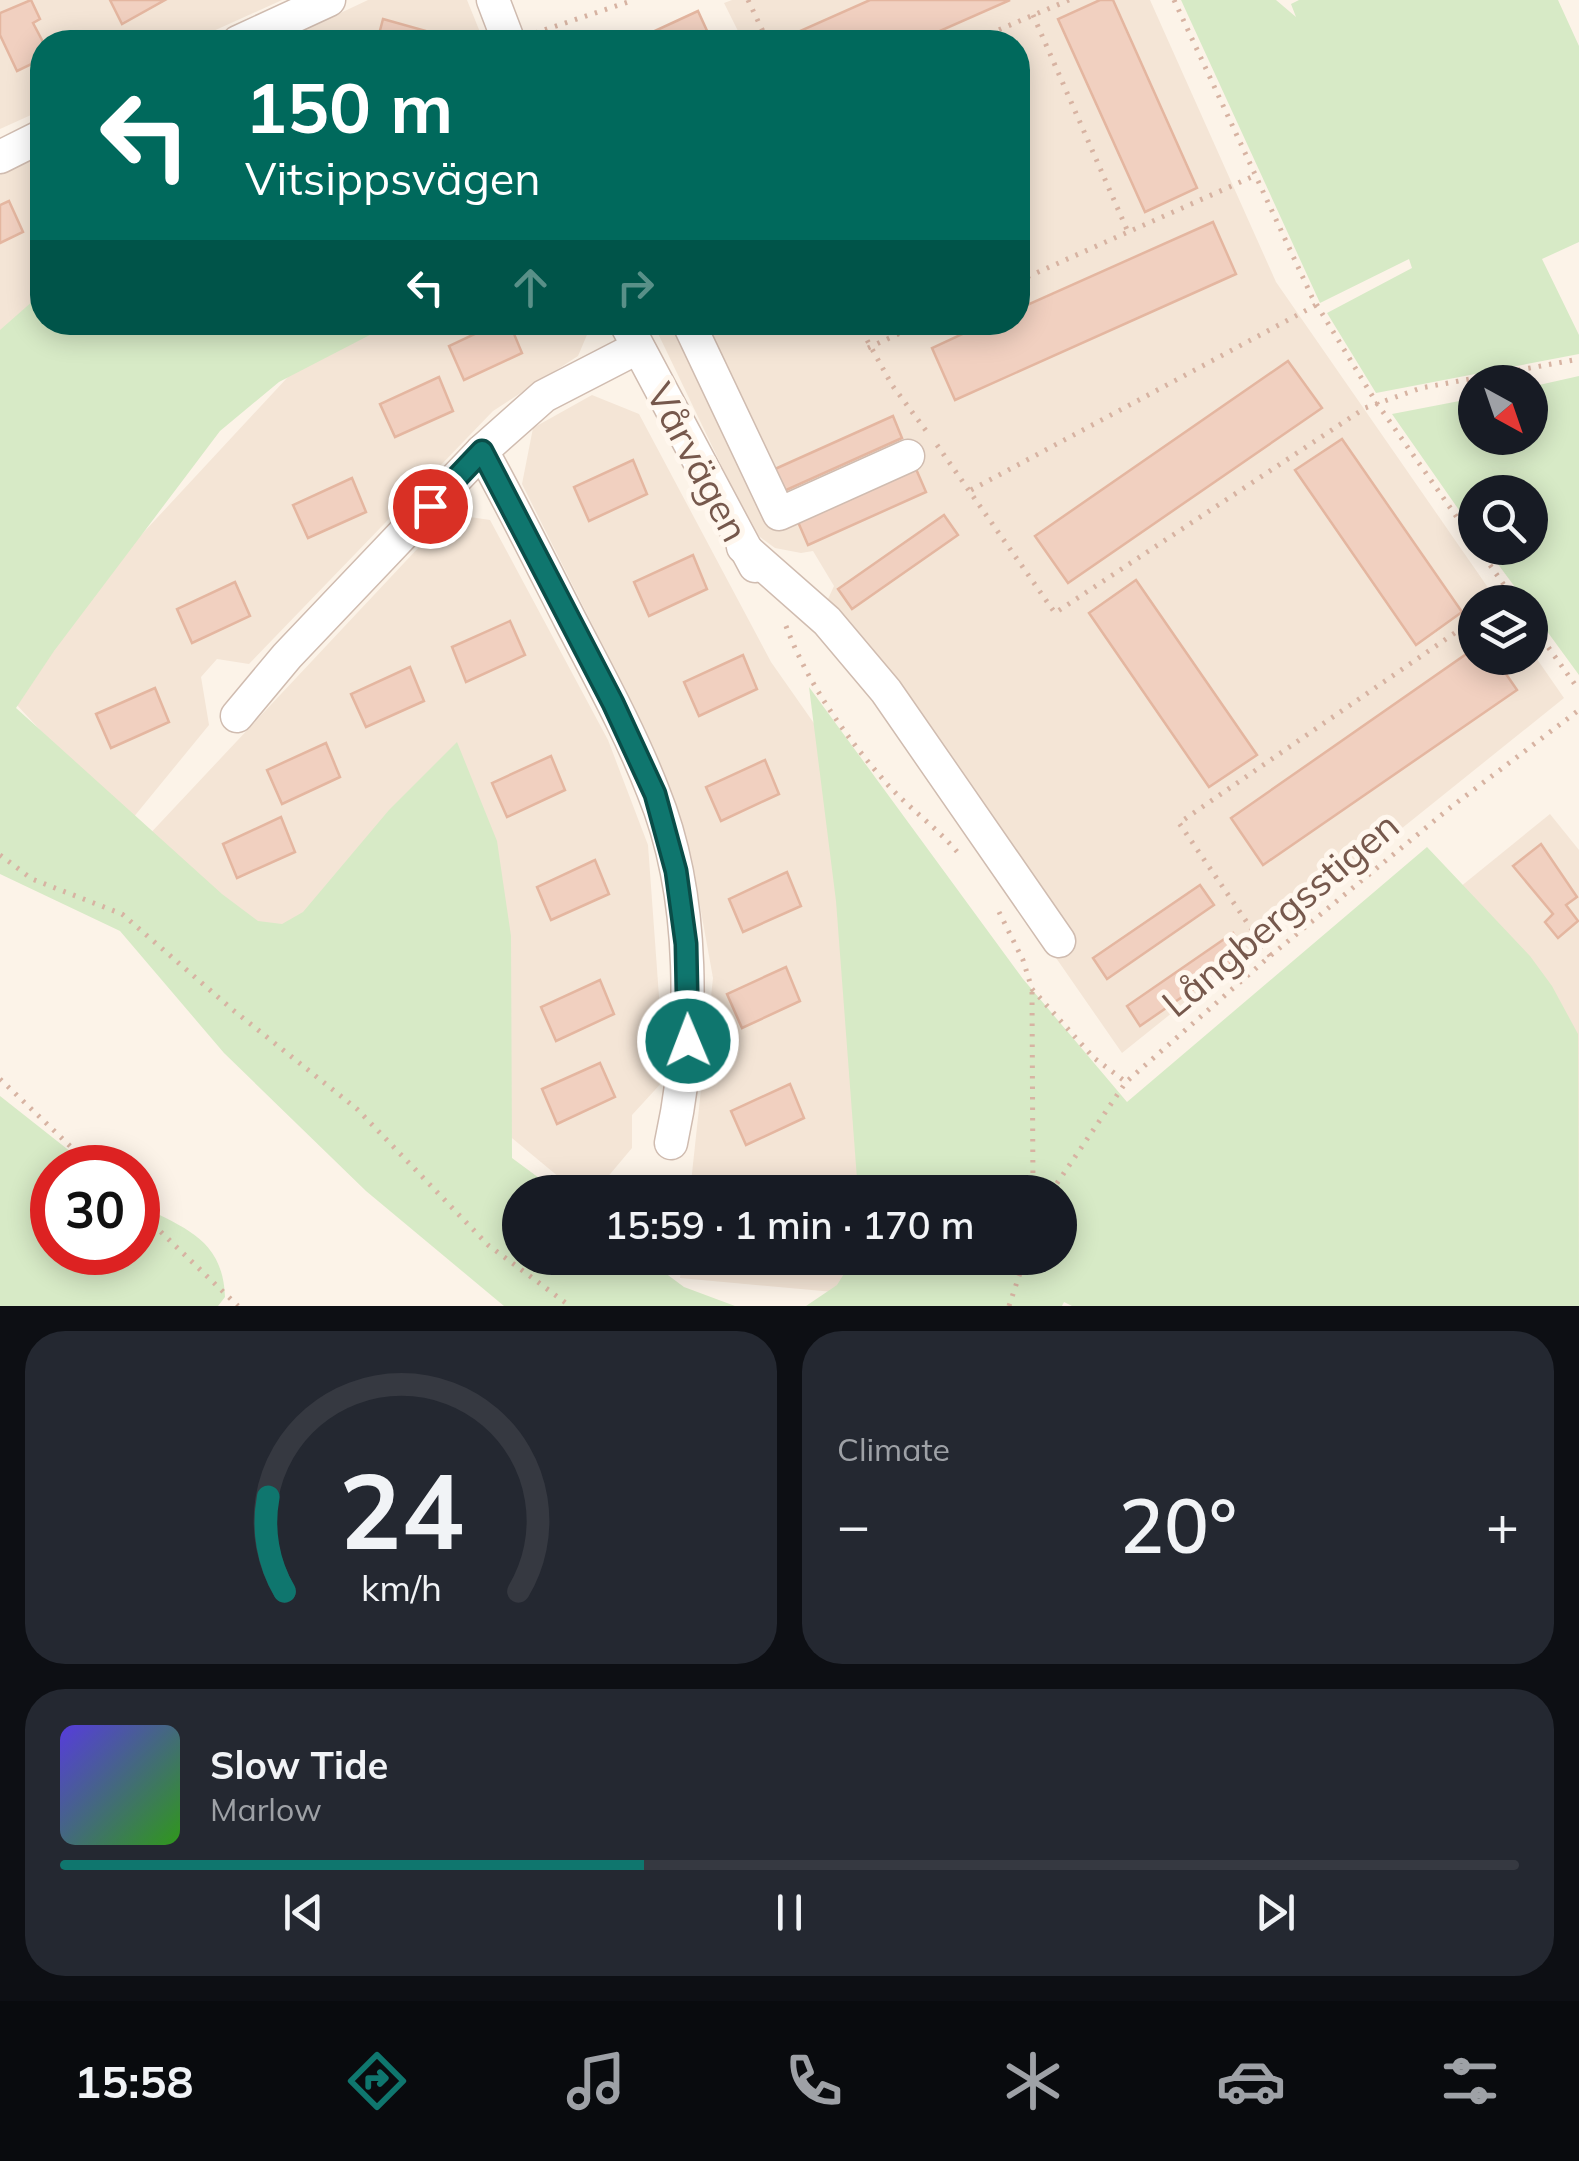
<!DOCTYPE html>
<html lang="en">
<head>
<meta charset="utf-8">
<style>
  :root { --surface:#171b24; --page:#242831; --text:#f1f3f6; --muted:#9ea1a6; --line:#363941; --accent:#0f766e }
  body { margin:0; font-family:Mulish,sans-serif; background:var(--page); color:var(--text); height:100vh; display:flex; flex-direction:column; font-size:38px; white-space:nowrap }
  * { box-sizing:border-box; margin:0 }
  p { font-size:32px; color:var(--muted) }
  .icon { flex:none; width:55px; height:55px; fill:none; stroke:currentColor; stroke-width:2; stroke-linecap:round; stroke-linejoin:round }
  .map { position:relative; height:1306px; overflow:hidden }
  .side { display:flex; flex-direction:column; gap:25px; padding:25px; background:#0d0f14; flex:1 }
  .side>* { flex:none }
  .hud { position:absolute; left:30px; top:30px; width:1000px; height:305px; border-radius:40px; box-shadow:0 5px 25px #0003; background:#00695c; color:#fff; overflow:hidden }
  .needle { width:65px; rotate:140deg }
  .fabs { position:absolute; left:1458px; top:365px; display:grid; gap:20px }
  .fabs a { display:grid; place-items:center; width:90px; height:90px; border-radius:50%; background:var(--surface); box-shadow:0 5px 25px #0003; font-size:50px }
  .speed { position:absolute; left:30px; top:1145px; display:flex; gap:20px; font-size:50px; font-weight:700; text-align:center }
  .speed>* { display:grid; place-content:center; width:130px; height:130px; border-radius:50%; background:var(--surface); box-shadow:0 5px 25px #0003; line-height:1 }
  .speed .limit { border:15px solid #d22; background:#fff; color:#111 }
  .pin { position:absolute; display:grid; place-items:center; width:85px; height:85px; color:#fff; margin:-42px; border:5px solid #fff; border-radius:50%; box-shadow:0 2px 10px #0007 }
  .me { position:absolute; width:110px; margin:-55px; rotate:359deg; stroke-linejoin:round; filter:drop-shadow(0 0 8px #0008) }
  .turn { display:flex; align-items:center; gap:35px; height:210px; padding:0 50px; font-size:45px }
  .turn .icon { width:130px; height:130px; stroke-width:2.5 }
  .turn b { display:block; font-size:70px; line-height:85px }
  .lanes { display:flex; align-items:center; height:95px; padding:0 50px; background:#0003; justify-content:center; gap:50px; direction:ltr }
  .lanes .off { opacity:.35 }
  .big { font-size:75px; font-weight:600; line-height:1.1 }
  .side .tile { flex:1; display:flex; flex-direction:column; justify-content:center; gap:15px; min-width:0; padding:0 35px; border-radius:40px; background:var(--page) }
  .side .dial { align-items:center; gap:0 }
  .dial svg { height:260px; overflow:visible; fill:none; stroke:var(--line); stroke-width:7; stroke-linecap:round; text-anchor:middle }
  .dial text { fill:var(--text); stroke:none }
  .song { display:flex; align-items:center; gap:30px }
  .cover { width:120px; height:120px; border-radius:15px; background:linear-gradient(135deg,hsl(250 70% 55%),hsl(110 70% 35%)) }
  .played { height:10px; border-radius:5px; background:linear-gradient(90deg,var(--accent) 40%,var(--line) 40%) }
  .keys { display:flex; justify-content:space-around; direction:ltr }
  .heat { display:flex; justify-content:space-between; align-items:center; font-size:55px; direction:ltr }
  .side .tiles { flex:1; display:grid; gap:25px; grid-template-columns:1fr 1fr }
  .tile:last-child { grid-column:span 2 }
  .trip { position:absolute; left:502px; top:1175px; width:575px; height:100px; border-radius:50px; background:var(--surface); box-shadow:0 5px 25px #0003; font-weight:600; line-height:100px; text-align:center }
  .dock { display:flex; height:160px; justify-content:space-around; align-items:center; background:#090b0e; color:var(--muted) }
  .dock .icon { width:70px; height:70px }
  .dock .current { color:var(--accent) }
  .dock b { font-size:45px; color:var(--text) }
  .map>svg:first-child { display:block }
</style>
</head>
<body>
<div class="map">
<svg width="1579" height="1306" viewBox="0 0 1579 1306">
  <rect width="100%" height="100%" fill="#fcf3e8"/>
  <g fill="#f4e5d6">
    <path d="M0 0H282L189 42H42V110L0 129Z"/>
    <path d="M368 0H467L484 42H279Z"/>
    <path d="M732 0H1150L1276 282 1498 602H1475V658H1530V649L1564 698 1122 1053 875 697 815 627 834 586 813 551 801 553 775 548 756 534 749 523 653 323 1018 322V42H721L739 33 724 3Z"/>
    <path d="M42 154V322L0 402V174Z"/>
    <path d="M338 323H592L578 356 493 411 249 664 217 659 201 677 209 725 128 824 0 687Z"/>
    <path d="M592 395 639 414 771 662 982 963 956 1192H690L713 978 691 856 646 732 522 484 533 428Z"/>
    <path d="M450 514 490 520 608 740 648 845 665 1079 632 1115V1148L595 1192H577L443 1081 266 953 145 839Z"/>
    <path d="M1550 814 1579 850V1306L1412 926Z"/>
    <path d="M682 1258H949L944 1302 680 1278Z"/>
  </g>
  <g fill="#d7eac6">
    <path d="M1181 0H1276L1296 17 1291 4 1299 0H1558L1579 46V242L1542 259 1579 335V354L1376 393 1327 313 1412 268 1409 259 1320 303Z"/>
    <path d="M42 293V322L393 323 279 382 220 431 54 651 16 708 222 894 258 921 282 924 303 912 389 810 457 742 497 841 511 936 512 1158 558 1192H520V1258H645L684 1287 735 1306H504L366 1191 224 1053 120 931 0 874V330Z"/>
    <path d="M1579 376V675L1530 608V602H1526L1486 548H1530V492H1475V533L1392 414 1475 398V438H1530V387Z"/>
    <path d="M809 687 1023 979 1127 1102 1427 847 1530 956 1552 986 1578 1034 1579 1306H1072L1064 1302 1062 1306H806L837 1285 854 1258H1060V1192H858L836 901Z"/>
    <path d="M0 1096 90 1167 52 1168V1252H138V1204C183 1228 223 1238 225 1297L218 1306H0Z"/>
  </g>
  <g fill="#f1d0c0" stroke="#e4b6a0" stroke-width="2.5">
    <path d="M31 0 40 19 33 23 43 42 42 59 17 71 0 35V13Z"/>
    <path d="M110 0H165L122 24Z"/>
    <path d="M870 0H1010L915 42H795L791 35Z"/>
    <path d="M1100 0H1113L1197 188 1145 212 1058 19Z"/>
    <path d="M698 11 708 33 689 42H631Z"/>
    <path d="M383 19 444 36 442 42H377Z"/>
    <path d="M9 201 23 232 0 243V205Z"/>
    <path d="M1213 222 1236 274 955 400 932 348 988 322H1018V309Z"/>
    <path d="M500 322H509L522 353 464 380 449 346Z"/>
    <path d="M1288 361 1322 408 1068 583 1035 536Z"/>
    <path d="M439 377 453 411 395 437 380 404Z"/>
    <path d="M893 416 902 438 784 491 775 469Z"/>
    <path d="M1342 439 1462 612 1416 645 1295 470Z"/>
    <path d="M633 460 647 494 589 521 574 487Z"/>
    <path d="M916 469 926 492 808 545 798 522Z"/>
    <path d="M352 478 366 512 308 538 293 505Z"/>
    <path d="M944 515 958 535 852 609 838 589Z"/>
    <path d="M693 555 707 589 649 616 634 582Z"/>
    <path d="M1136 580 1257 755 1209 787 1089 613Z"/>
    <path d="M235 582 250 616 192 643 177 609Z"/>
    <path d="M510 621 525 655 466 682 452 647Z"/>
    <path d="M1475 648V658H1495L1517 690 1263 865 1231 818Z"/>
    <path d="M743 655 757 689 699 716 684 682Z"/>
    <path d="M410 667 424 701 366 727 351 694Z"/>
    <path d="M155 688 169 722 111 748 96 714Z"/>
    <path d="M326 743 340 777 282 804 267 770Z"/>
    <path d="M551 756 565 790 507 817 492 783Z"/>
    <path d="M765 760 779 794 721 821 706 787Z"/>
    <path d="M281 817 295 852 237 878 223 844Z"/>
    <path d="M1541 844 1577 897 1566 905 1578 921 1558 938 1545 922 1553 914 1513 866Z"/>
    <path d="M595 860 609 894 551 920 537 887Z"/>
    <path d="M787 872 801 906 743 932 729 899Z"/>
    <path d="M1200 885 1214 905 1107 979 1093 958Z"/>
    <path d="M1233 933 1246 953 1140 1026 1127 1006Z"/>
    <path d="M786 967 800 1001 742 1028 727 994Z"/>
    <path d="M600 980 614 1014 556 1041 541 1007Z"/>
    <path d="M600 1063 615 1097 557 1124 542 1089Z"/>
    <path d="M790 1084 804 1118 746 1145 731 1111Z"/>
  </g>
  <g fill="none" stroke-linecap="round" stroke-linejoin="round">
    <g stroke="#d0bcb0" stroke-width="35">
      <g id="minor">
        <path d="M493 0 509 42"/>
        <path d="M238 42 329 0"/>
        <path d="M0 157 42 136"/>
        <path d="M625 322 755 566"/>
        <path d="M688 322 779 514 908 456"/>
        <path d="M482 451C513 507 541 563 570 620 599 676 630 732 653 791 696 896 695 1033 671 1143"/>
        <path d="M743 547 827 621 886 691 1059 941"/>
        <path d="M237 716 287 656 482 451 544 396 637 348"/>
      </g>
    </g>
    <g stroke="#d7b3a2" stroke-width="5" stroke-dasharray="2.5 8" stroke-linecap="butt">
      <path d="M748 0 768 42"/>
      <path d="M1174 0 1312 297 1376 402 1475 543"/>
      <path d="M1033 15 1128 232"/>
      <path d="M535 33 634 0"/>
      <path d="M970 42 1069 0"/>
      <path d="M1018 281 1254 176"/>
      <path d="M857 322 892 385 927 432"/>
      <path d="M868 348 924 322"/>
      <path d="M937 445 1055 613 1365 408 1421 388 1579 359"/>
      <path d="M971 490 1316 305"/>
      <path d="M1478 548 1516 602"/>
      <path d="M1498 602 1510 594"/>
      <path d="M1530 622 1579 690"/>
      <path d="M786 626C806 680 843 733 881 777 904 805 935 825 959 854"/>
      <path d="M0 855 32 879 122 914 233 1010 357 1109 488 1245 570 1306"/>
      <path d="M999 912 1023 960 1032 989 1094 1058 1126 1082"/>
      <path d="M1270 956 1179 823 1475 619"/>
      <path d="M1032 992 1033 1192"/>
      <path d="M0 1079 93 1168"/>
      <path d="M1051 1192 1126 1082 1270 956 1451 807 1579 710"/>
      <path d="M138 1210 238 1306"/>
      <path d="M1009 1306 1025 1258"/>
    </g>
    <use href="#minor" stroke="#fff" stroke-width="32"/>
  </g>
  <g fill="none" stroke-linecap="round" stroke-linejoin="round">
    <g stroke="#0a4d48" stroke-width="25">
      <path id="route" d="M430 506 482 451 613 703 655 794 676 871 686 944 688 1041"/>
    </g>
    <use href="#route" stroke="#0f766e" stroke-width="18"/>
  </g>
  <g text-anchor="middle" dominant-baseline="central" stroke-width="10" stroke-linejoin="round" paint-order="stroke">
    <g font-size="38" fill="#76584c" stroke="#fff7ee">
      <text transform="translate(698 462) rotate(62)">Vårvägen</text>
      <text transform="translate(1280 914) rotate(-40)">Långbergsstigen</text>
    </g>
  </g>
</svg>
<div class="fabs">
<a><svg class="needle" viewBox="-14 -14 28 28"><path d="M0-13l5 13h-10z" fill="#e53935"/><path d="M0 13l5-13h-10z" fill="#9ea1a6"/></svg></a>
<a><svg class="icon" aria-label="search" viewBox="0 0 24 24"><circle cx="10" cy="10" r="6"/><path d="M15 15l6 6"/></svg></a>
<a><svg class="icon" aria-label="layers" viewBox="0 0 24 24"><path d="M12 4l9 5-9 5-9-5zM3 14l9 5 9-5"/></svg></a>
</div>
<div class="speed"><div class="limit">30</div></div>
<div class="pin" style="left:430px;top:506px;background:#d93025"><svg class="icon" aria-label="arrive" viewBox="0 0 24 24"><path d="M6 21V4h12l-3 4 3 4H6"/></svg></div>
<svg class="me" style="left:688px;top:1041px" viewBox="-20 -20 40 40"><circle r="17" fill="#0f766e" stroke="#fff" stroke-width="3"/><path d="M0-11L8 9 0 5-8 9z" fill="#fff"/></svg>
<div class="trip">15:59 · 1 min · 170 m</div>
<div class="hud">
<div class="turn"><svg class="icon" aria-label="left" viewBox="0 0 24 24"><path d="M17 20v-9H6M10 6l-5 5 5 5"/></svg><div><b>150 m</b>Vitsippsvägen</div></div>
<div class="lanes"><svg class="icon" aria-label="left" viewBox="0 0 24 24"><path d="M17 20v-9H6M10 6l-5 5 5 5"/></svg><svg class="icon off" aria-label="ahead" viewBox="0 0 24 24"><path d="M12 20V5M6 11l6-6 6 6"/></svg><svg class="icon off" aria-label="right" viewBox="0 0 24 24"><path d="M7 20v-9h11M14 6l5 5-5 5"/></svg></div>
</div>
</div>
<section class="side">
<div class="tiles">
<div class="tile dial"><svg viewBox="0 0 100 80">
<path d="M14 69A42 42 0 1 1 86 69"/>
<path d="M14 69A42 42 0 0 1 9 40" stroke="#0f766e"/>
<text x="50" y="56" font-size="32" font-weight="700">24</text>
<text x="50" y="72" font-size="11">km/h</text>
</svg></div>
<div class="tile"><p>Climate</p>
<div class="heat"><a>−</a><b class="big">20°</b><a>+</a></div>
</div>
<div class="tile">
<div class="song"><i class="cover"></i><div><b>Slow Tide</b><p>Marlow</p></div></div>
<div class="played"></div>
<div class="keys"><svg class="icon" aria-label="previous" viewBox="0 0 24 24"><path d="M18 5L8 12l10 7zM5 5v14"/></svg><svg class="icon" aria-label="pause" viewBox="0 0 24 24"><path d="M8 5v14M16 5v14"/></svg><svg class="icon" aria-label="next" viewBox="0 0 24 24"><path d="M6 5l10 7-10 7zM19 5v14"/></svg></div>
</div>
</div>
</section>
<nav class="dock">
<b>15:58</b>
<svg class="icon current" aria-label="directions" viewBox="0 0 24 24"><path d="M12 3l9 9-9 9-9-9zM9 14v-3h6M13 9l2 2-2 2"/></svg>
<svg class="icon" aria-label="music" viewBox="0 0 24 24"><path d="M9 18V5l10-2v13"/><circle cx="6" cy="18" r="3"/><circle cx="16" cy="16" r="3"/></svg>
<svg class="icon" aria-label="phone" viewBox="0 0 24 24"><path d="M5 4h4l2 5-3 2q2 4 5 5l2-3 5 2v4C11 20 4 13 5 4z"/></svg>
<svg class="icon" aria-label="climate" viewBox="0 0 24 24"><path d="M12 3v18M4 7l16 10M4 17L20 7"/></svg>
<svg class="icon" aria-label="car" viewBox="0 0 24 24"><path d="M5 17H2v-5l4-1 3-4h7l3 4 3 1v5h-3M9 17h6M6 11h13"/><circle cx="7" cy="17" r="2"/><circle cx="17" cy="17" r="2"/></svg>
<svg class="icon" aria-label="filters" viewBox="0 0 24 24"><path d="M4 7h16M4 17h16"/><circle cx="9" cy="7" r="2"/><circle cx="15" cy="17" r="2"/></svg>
</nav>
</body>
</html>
